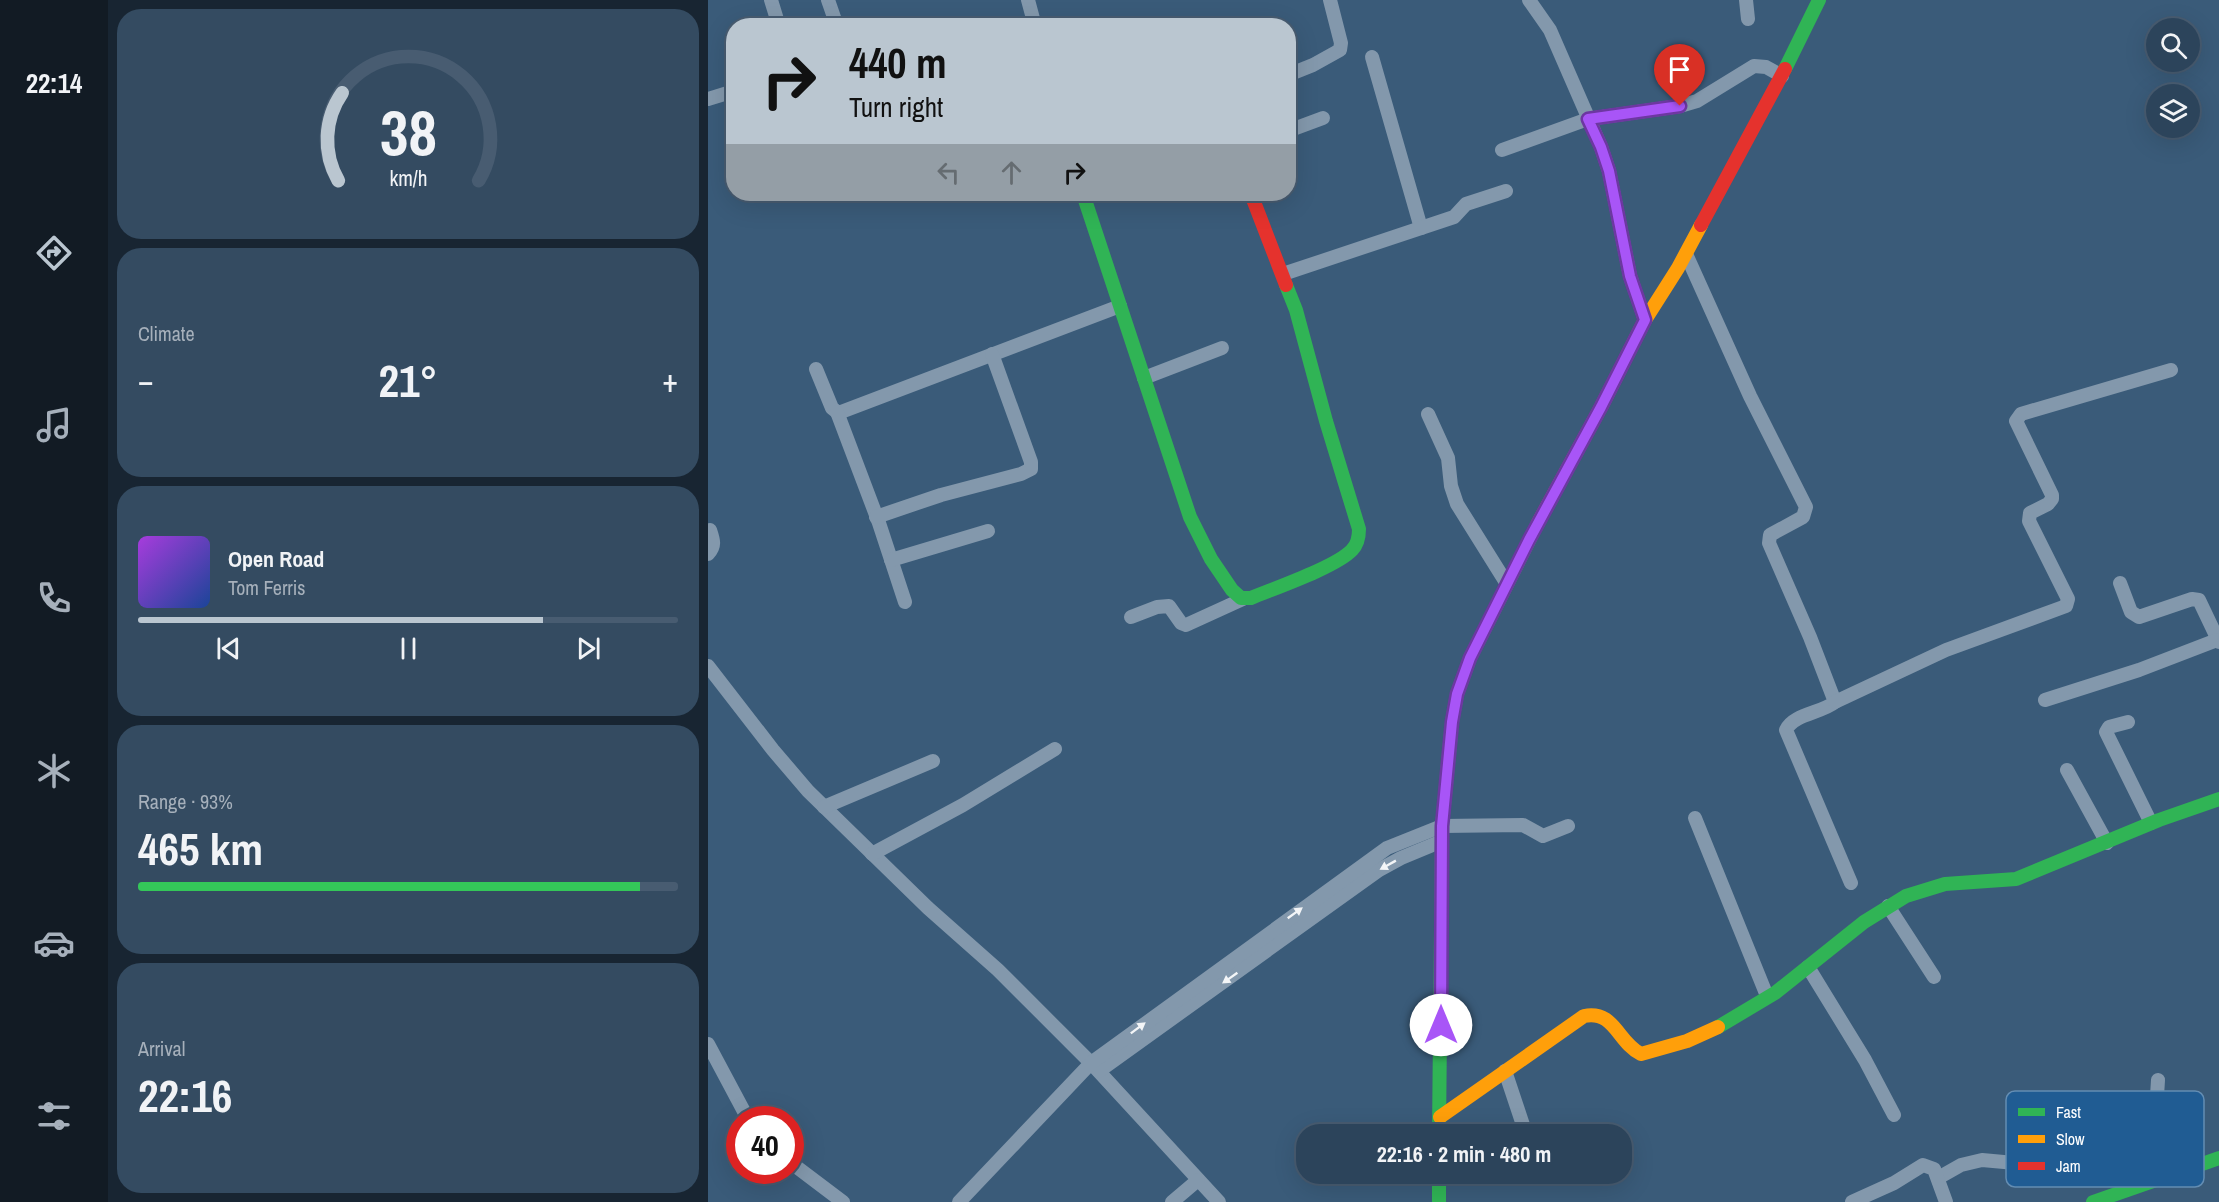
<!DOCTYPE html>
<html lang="en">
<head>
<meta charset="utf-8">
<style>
  :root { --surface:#2c445b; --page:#344b61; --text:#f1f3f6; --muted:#a6b0bb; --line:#485c71; --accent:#bac6d0 }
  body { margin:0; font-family:"Archivo Narrow",sans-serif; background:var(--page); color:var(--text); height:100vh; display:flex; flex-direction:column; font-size:22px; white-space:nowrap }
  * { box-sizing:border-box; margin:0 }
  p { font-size:20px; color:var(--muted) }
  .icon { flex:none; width:33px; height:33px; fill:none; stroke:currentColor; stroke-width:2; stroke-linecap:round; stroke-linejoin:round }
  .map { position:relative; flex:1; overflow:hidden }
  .drawer { display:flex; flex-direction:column; gap:9px; padding:9px; background:#182532; width:600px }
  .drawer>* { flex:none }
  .guide { position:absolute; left:18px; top:18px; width:570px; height:183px; border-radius:24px; box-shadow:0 6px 24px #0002,0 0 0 2px var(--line); background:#bac6d0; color:#111; overflow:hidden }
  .tools { position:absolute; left:1438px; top:18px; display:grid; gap:12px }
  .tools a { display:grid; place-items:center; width:54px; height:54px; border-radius:50%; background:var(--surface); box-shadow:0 6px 24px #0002,0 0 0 2px var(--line); font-size:30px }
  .speed { position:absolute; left:18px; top:1106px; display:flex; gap:12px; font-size:30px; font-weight:700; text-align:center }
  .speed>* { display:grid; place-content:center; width:78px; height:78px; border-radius:50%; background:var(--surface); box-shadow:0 6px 24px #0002,0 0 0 2px var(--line); line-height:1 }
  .speed .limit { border:9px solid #d22; background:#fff; color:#111 }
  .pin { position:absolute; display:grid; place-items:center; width:51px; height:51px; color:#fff; margin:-62px -26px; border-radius:50% 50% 50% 0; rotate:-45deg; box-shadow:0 0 6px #0007 }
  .pin .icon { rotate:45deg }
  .me { position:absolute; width:66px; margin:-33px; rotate:0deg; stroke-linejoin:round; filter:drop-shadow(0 0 4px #0008) }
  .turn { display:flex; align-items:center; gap:21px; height:126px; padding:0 24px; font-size:27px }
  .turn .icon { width:78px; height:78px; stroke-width:2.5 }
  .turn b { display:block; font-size:42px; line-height:51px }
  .lanes { display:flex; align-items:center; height:57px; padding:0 24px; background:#0003; justify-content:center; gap:30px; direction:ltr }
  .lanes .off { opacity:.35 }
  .big { font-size:45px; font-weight:800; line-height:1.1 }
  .drawer .widget { flex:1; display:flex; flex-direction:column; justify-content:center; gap:9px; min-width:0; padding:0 21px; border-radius:24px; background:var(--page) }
  .drawer .dial { align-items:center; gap:0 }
  .dial svg { height:156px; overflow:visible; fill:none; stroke:var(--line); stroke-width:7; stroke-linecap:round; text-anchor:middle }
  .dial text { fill:var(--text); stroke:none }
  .song { display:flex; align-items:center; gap:18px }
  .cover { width:72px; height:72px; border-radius:9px; background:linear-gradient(135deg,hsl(280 70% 55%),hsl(220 70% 35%)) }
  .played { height:6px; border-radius:3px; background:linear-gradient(90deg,var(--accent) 75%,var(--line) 75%) }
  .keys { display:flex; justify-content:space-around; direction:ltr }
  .heat { display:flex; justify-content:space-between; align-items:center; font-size:33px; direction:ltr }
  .charge { height:9px; border-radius:4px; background:linear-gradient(90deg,#34c759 93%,var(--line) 0) }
  .trip { position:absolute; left:588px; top:1124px; width:336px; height:60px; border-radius:24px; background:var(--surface); box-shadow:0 6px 24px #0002,0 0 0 2px var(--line); font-weight:800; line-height:60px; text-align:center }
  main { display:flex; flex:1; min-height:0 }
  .dock { display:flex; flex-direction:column; width:108px; justify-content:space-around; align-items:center; background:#121b24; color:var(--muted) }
  .dock .icon { width:42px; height:42px }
  .dock .on { color:var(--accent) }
  .dock b { font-size:27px; color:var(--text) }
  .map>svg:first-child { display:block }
</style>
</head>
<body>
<main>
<nav class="dock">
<b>22:14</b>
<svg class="icon on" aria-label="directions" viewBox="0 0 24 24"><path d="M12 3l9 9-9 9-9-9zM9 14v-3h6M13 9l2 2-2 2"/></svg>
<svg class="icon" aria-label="music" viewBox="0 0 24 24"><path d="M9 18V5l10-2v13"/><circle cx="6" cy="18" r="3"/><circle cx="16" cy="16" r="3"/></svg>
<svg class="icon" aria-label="phone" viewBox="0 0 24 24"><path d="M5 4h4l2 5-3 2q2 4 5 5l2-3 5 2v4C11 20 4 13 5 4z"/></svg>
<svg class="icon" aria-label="climate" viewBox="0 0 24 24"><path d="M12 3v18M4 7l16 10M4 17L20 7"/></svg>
<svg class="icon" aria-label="car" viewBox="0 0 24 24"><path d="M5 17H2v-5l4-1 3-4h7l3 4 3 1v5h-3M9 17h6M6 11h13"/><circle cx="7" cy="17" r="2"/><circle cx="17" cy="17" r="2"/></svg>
<svg class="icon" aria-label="filters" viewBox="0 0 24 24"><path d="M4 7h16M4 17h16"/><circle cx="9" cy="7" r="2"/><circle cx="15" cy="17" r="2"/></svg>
</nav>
<section class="drawer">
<div class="widget dial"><svg viewBox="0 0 100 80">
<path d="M14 69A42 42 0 1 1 86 69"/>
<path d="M14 69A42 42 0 0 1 16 24" stroke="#bac6d0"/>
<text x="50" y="56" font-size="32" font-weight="700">38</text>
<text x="50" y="72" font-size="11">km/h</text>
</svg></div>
<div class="widget"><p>Climate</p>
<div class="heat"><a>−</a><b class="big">21°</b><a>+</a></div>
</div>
<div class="widget">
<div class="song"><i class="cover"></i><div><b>Open Road</b><p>Tom Ferris</p></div></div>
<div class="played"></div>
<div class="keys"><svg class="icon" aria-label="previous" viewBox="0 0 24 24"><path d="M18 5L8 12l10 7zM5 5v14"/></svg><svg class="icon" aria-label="pause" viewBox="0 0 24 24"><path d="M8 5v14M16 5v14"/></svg><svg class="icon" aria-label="next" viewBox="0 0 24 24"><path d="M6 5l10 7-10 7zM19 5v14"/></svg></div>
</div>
<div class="widget"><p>Range · 93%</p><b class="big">465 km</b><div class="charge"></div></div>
<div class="widget"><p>Arrival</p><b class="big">22:16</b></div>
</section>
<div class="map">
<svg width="1511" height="1202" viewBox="0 0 1511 1202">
  <rect width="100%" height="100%" fill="#3a5b79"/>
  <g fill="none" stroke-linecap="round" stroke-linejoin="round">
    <g stroke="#8398ac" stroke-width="14">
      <path d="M63 0 71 26"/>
      <path d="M120 0 129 26"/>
      <path d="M320 0 327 26"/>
      <path d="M821 0 842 30 893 147 901 171 922 276 937 320"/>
      <path d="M1038 0 1040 19"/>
      <path d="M664 57 713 228"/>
      <path d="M580 75 605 65 632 50 633 43 622 0"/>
      <path d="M0 99 26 91"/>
      <path d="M580 131 615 118"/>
      <path d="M794 150 880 119 972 106 989 101 1046 66 1058 67 1074 76"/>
      <path d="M154 194 155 195"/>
      <path d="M978 254 1042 396 1098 507 1095 517 1062 535 1061 543 1102 637 1127 702C1114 713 1085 714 1078 730L1143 883"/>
      <path d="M575 274 746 217 758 204 798 191"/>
      <path d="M108 369 124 408 129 412H133L412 306"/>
      <path d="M436 378 514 348"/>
      <path d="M129 412 171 523 197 602"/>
      <path d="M720 414 740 458 743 486 749 504 799 584"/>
      <path d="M168 517 233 495 313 474 323 469V462L284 354"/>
      <path d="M0 554C8 546 5 539 2 530"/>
      <path d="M183 560 280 531"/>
      <path d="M1412 583 1423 612 1431 617 1484 599 1491 600 1511 642"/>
      <path d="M423 617 449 607 461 606 473 623 478 625 535 599"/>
      <path d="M0 666 65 750 100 791 220 908 290 970 383 1063 511 1202"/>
      <path d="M1337 700 1431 670 1509 640"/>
      <path d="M1127 702 1238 650 1358 606 1360 599 1321 521 1322 513 1340 504 1344 499V495L1308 421 1313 414 1323 411 1463 370"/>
      <path d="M1420 722 1401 727 1398 732 1443 823"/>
      <path d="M1359 770 1399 843"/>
      <path d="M116 807 225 761"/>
      <path d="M987 818 1059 996"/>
      <path d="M164 854 255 805 347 749"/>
      <path d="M1180 906 1226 977"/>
      <path d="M1100 967 1157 1060 1186 1115"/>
      <path d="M0 1044 40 1119"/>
      <path d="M391 1071 671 870 693 858 734 841"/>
      <path d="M797 1071 818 1134"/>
      <path d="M1450 1080 1447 1128 1459 1167"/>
      <path d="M82 1162 135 1202"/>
      <path d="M1230 1178 1253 1165 1274 1160 1372 1169H1393L1456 1158"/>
      <path d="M251 1202 383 1063 679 848 734 826 815 825 835 836 860 826"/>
      <path d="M464 1202 490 1180"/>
      <path d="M1144 1202 1186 1183 1215 1165 1226 1169 1238 1202"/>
    </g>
    <g stroke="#30b455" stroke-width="14">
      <path d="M1077 69 1111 0"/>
      <path d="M375 194 482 517 503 559 524 590 533 598H543C567 588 628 567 644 550 650 544 651 537 651 529L618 421 588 310 578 285"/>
      <path d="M1010 1027 1067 993 1156 922 1198 896 1237 884 1308 879 1451 820 1511 799"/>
      <path d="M731 1134 734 826 744 722 749 694 762 658 830 523"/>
      <path d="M731 1173V1202"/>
      <path d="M1385 1202 1511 1158"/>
    </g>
    <g stroke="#ff9f0a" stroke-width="14">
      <path d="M830 523 893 407 937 320 970 268 993 225"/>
      <path d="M732 1117 876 1016C907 1010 909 1042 933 1054L979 1041 1010 1027"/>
    </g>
    <g stroke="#e5322d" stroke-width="14">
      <path d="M543 194 578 285"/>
      <path d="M993 225 1077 69"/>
    </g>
  </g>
  <defs><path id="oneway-solid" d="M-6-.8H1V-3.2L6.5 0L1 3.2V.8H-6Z" transform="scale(1.5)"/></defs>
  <g fill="#f3f5f7">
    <use href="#oneway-solid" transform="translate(680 865) rotate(151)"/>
    <use href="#oneway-solid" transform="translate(587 913) rotate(-36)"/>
    <use href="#oneway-solid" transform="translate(522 978) rotate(145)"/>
    <use href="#oneway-solid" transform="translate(430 1028) rotate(-37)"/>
  </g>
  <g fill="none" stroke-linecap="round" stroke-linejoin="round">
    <g stroke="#6d37a1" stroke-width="15">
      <path id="route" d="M733 1025 734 826 744 722 749 694 762 658 821 540 893 407 937 320 922 276 901 171 893 147 880 119 972 106"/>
    </g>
    <use href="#route" stroke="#a855f7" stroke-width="10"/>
  </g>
  <rect x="1298" y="1091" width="198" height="96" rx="9" fill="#205c93" stroke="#638db3" stroke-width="1.5"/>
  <rect x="1310" y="1108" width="27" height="8" fill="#30b455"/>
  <rect x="1310" y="1135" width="27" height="8" fill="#ff9f0a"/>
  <rect x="1310" y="1162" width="27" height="8" fill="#e5322d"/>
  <g font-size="16" fill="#fff">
    <text x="1348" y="1118">Fast</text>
    <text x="1348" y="1145">Slow</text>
    <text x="1348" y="1172">Jam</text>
  </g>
</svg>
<div class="tools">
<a><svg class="icon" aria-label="search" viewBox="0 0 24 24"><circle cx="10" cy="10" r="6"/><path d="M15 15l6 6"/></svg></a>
<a><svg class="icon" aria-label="layers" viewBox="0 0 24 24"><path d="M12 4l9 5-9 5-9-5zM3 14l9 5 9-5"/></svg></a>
</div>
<div class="speed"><div class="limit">40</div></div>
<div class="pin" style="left:972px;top:106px;background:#d93025"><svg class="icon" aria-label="arrive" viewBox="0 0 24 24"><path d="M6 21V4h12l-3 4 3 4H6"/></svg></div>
<svg class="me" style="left:733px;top:1025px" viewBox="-20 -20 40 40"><circle r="19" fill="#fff"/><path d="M0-13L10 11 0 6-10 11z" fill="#a855f7"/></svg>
<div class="trip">22:16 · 2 min · 480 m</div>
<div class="guide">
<div class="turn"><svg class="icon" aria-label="right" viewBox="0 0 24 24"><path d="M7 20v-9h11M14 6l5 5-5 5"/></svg><div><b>440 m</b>Turn right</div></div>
<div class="lanes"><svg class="icon off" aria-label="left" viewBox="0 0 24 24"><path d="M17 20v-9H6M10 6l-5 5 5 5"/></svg><svg class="icon off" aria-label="ahead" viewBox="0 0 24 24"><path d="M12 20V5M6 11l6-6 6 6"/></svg><svg class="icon" aria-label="right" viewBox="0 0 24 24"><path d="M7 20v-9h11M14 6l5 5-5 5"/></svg></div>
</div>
</div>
</main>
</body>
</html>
